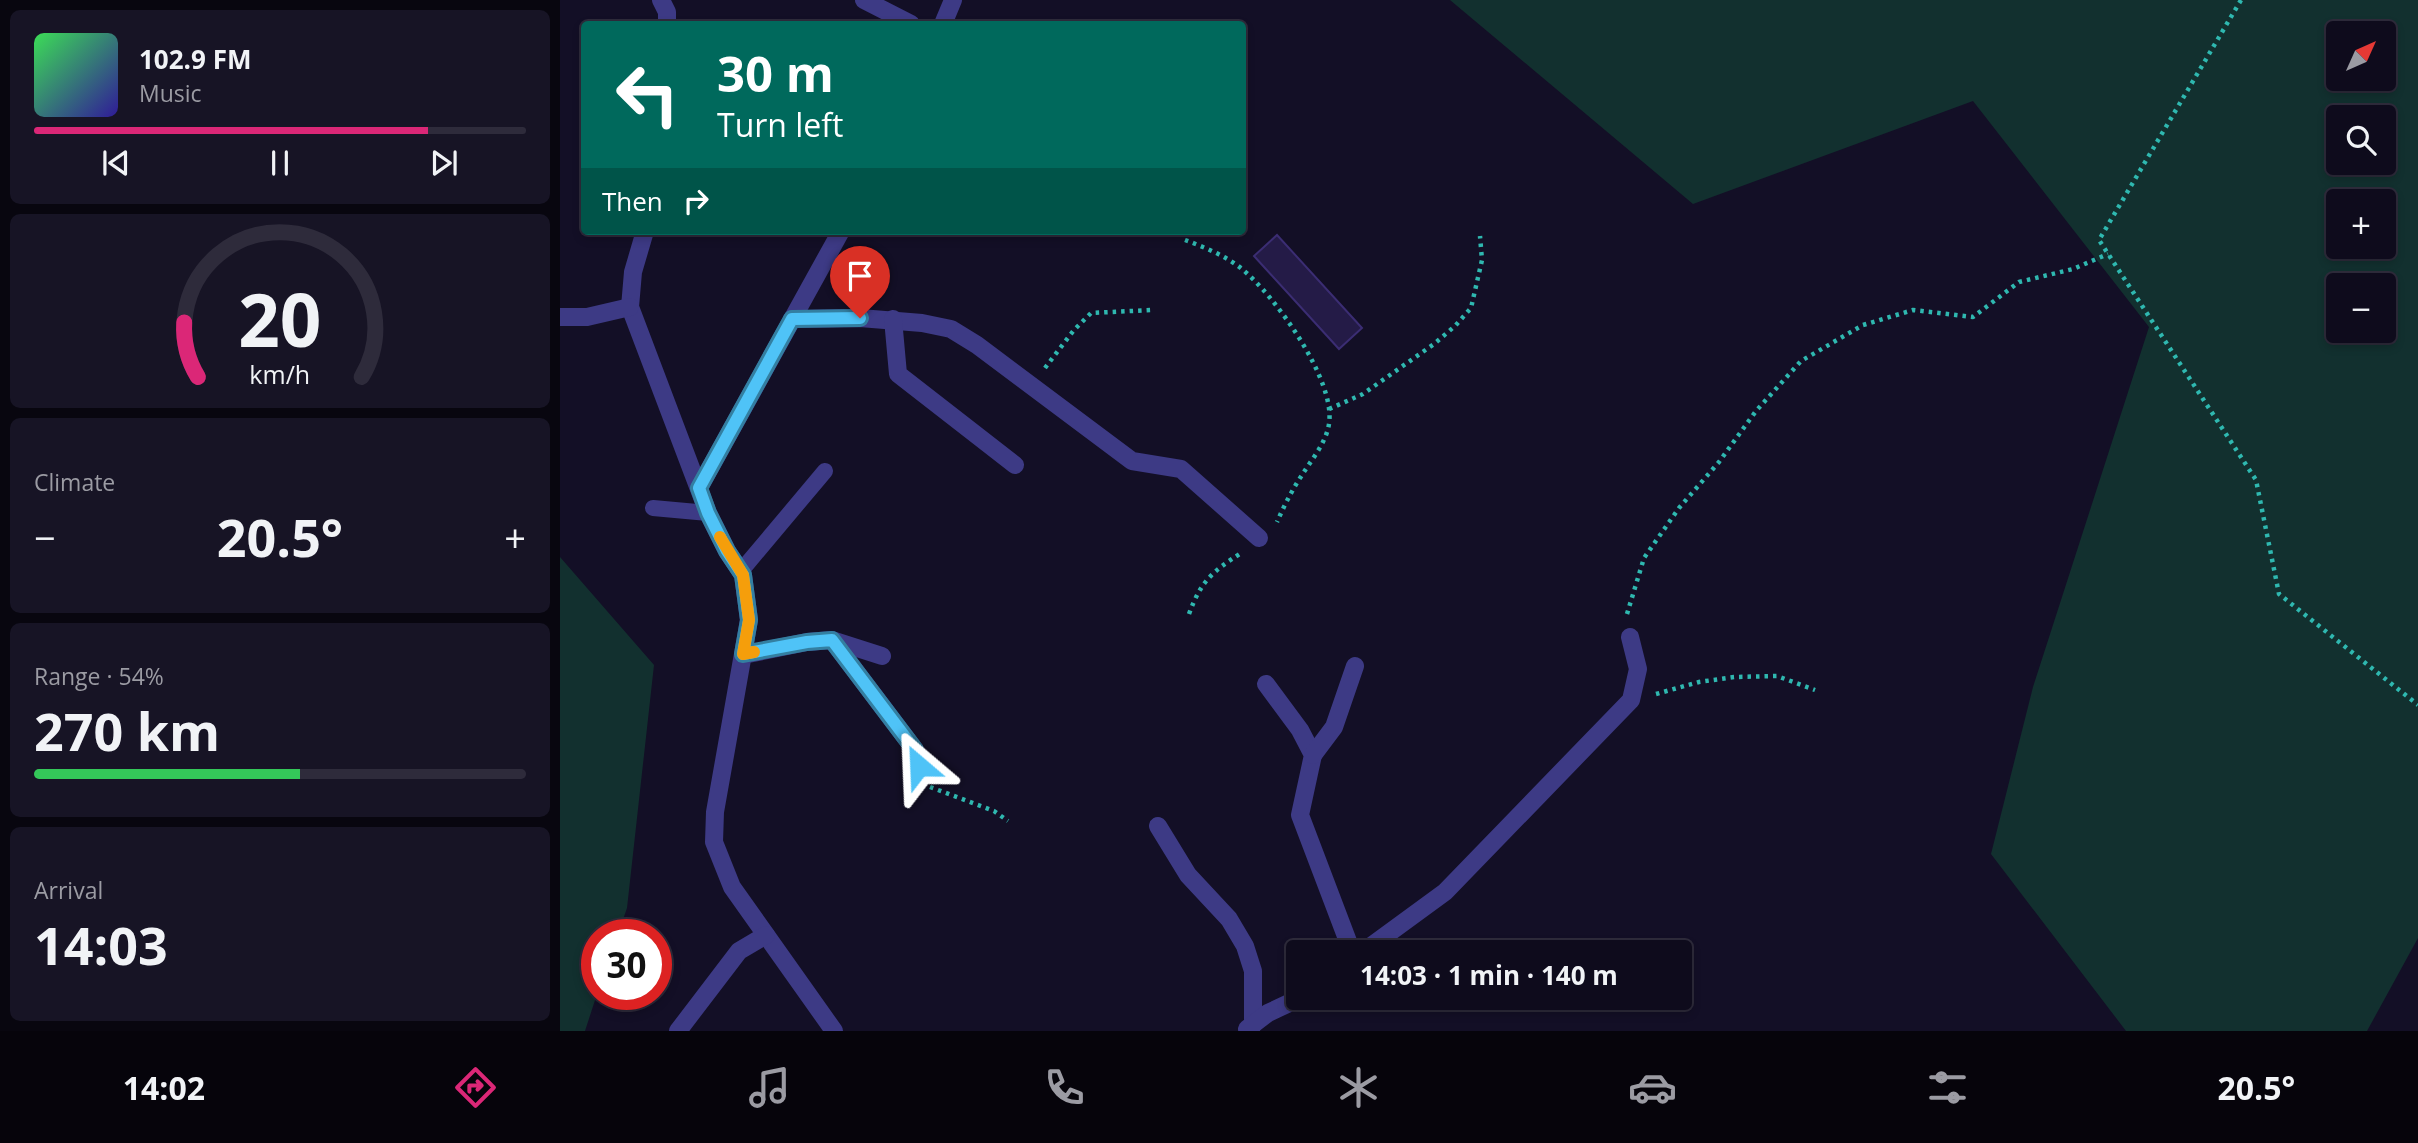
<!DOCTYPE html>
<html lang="en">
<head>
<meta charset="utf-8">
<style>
  :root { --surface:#0e0b1c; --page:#171425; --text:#f1f3f6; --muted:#9b9ba3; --line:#2e2b3b; --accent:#db2777 }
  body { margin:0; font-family:"Open Sans",sans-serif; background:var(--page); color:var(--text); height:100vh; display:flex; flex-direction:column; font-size:26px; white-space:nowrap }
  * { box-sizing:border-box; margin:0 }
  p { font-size:23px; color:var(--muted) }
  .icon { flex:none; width:38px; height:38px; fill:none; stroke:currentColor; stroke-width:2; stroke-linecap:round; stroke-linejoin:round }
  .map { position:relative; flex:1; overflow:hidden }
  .side { display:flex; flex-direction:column; gap:10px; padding:10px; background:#08060f; width:560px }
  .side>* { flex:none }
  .hud { position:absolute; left:21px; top:21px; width:665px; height:214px; border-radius:7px; box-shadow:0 4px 10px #0003,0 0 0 2px var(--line); background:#00695c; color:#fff; overflow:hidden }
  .needle { width:46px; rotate:45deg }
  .tools { position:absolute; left:1766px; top:21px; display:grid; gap:14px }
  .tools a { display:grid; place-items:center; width:70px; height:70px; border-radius:7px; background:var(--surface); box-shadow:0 4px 10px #0003,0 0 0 2px var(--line); font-size:35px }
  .speed { position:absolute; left:21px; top:919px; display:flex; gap:14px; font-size:35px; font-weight:700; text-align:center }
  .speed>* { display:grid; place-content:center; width:91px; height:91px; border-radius:50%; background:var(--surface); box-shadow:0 4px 10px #0003,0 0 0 2px var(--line); line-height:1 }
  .speed .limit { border:10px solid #d22; background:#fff; color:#111 }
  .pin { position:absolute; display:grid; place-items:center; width:60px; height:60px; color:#fff; margin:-72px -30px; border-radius:50% 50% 50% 0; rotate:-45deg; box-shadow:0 0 7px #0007 }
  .pin .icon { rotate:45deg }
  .me { position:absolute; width:77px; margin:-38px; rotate:334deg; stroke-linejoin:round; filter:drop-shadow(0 0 5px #0008) }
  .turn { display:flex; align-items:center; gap:24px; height:147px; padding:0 21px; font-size:32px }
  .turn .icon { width:91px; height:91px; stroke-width:2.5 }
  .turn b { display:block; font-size:49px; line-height:60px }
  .then { display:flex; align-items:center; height:66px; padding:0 21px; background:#0003; gap:14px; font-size:26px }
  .big { font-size:52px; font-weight:700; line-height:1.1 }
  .side .widget { flex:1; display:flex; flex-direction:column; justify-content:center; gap:10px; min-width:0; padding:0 24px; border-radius:10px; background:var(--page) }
  .side .dial { align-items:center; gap:0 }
  .dial svg { height:182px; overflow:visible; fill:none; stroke:var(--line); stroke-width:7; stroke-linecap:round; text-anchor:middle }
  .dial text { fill:var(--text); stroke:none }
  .song { display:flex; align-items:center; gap:21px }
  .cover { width:84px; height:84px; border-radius:10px; background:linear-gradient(135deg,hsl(130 70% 55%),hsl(250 70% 35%)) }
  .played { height:7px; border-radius:4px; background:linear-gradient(90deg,var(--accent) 80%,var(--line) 80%) }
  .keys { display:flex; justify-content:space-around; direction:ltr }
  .heat { display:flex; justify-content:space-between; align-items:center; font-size:38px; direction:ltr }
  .charge { height:10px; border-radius:5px; background:linear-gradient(90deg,#34c759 54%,var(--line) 0) }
  .trip { position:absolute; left:726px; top:940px; width:406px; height:70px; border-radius:7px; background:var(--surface); box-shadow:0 4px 10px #0003,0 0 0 2px var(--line); font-weight:700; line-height:70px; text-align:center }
  .tab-bar { display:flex; height:112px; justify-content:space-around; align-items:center; background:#06040b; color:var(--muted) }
  .tab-bar .icon { width:49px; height:49px }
  .tab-bar .active { color:var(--accent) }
  .tab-bar b { font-size:32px; color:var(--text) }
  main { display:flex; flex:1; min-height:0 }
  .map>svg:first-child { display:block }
</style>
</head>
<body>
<main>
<section class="side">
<div class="widget">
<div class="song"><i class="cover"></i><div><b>102.9 FM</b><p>Music</p></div></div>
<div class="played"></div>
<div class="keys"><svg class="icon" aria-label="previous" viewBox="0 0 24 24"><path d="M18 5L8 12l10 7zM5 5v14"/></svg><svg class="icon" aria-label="pause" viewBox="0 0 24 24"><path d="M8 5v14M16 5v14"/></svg><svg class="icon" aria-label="next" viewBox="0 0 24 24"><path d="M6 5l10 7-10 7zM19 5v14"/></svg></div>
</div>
<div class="widget dial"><svg viewBox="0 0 100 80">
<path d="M14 69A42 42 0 1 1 86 69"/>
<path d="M14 69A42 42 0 0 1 8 45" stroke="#db2777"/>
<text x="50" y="56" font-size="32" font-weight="700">20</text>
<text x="50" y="72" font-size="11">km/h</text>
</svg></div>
<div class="widget"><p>Climate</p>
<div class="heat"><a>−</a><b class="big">20.5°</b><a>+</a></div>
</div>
<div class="widget"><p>Range · 54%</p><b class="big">270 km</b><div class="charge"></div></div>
<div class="widget"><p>Arrival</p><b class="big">14:03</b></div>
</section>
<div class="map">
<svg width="1858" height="1031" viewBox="0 0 1858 1031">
  <rect width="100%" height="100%" fill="#130f26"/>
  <g fill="#12302f" fill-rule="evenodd">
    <path d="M890 0H1858V938L1807 1031H1566L1431 854 1473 687 1589 327 1413 101 1133 204ZM1778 33H1824V79H1778ZM1778 117H1824V163H1778ZM1778 201H1824V247H1778ZM1778 285H1824V331H1778Z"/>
    <path d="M0 557 94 665 67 908 58 934H37V994L25 1031H0Z"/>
  </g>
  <path fill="#241b47" stroke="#3b2d73" stroke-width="2" d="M717 235 802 328 779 349 694 256Z"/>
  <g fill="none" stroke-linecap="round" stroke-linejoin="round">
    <g stroke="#2fb8b0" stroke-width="4.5" stroke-dasharray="3.5 5" stroke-linecap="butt">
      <path d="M1681 0 1539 240 1696 480 1719 594 1858 705"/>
      <path d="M625 240C644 247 666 256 682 269 715 296 776 380 769 424 766 443 752 459 742 475 732 490 724 506 717 522"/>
      <path d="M485 368 514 330 531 313 592 310"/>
      <path d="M769 409 803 394 874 344 895 326 911 308 922 260 920 236"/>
      <path d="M629 614C641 581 652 572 681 553"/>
      <path d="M1067 614 1084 558 1119 508 1159 462 1196 411 1241 361 1303 325 1353 310 1413 317 1459 282 1513 269 1548 254"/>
      <path d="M1096 694 1139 682 1174 677 1217 676 1255 690"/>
      <path d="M370 787 434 811 448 821"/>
    </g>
    <g stroke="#3d3a85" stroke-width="16">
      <path d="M93 508 148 513"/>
      <path d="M181 571 265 471"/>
    </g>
    <g stroke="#3d3a85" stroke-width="18">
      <path d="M101 0 107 12V24"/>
      <path d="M304 0 351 24"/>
      <path d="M383 24 393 0"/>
      <path d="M85 231 73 272 70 307 148 513 167 551 183 575 189 620 155 812 154 842 172 887 274 1031"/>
      <path d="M0 317H27L70 307"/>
      <path d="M232 319 300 318 362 323 391 329 417 345 572 461 621 469 699 538"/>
      <path d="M333 319 338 374 455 465"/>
      <path d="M139 488 281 231"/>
      <path d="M272 640 355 750 359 766"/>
      <path d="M183 655 247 642 272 640 322 656"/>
      <path d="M706 684 740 730 753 755 740 815 792 952"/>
      <path d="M753 755 774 727 795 666"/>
      <path d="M598 826 628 875 669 919 685 946 693 971V1025"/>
      <path d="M803 952 885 892 1071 700 1078 669 1070 637"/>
      <path d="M687 1029 708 1013 740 998"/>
      <path d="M118 1031 179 951 206 935"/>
    </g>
  </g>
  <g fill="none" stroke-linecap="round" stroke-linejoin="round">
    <g stroke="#337fa1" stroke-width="18">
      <path id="route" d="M300 318 232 319 139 488 148 513 167 551 183 575 189 620 183 654 247 642 272 640 355 750 359 766"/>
    </g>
    <use href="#route" stroke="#4fc3f7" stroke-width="12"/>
    <path stroke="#f59e0b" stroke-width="12" d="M160 537 183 575 189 620 183 654 194 652"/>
  </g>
</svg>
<div class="tools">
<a><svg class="needle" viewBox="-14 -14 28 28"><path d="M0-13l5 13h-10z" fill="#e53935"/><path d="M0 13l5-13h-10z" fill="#9b9ba3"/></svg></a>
<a><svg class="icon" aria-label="search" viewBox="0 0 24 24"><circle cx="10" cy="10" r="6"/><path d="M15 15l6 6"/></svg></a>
<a>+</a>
<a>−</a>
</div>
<div class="speed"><div class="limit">30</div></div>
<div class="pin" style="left:300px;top:318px;background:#d93025"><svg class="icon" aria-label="arrive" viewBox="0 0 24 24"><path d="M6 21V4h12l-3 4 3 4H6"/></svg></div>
<svg class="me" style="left:359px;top:766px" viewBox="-20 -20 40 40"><path d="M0-17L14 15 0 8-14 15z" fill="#4fc3f7" stroke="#fff" stroke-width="4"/></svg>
<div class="trip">14:03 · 1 min · 140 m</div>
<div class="hud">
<div class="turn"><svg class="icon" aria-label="left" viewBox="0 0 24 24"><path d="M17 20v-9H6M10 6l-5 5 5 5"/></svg><div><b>30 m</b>Turn left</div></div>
<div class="then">Then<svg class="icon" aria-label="right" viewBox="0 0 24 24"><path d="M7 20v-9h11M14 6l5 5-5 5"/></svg></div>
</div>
</div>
</main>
<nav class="tab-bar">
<b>14:02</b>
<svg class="icon active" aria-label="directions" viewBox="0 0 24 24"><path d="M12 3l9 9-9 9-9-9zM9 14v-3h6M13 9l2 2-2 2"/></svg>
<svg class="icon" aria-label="music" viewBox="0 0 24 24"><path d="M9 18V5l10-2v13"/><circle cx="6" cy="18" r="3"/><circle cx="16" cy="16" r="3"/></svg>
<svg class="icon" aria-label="phone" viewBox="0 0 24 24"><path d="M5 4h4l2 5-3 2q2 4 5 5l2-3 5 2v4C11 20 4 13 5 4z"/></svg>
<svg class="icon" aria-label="climate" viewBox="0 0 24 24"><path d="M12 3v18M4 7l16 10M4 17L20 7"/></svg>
<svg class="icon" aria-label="car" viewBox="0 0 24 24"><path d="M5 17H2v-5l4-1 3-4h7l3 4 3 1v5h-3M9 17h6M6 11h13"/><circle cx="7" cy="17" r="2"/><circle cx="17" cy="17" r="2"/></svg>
<svg class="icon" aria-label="filters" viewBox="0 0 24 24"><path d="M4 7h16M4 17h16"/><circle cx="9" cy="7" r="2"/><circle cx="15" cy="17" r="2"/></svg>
<b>20.5°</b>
</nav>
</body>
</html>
